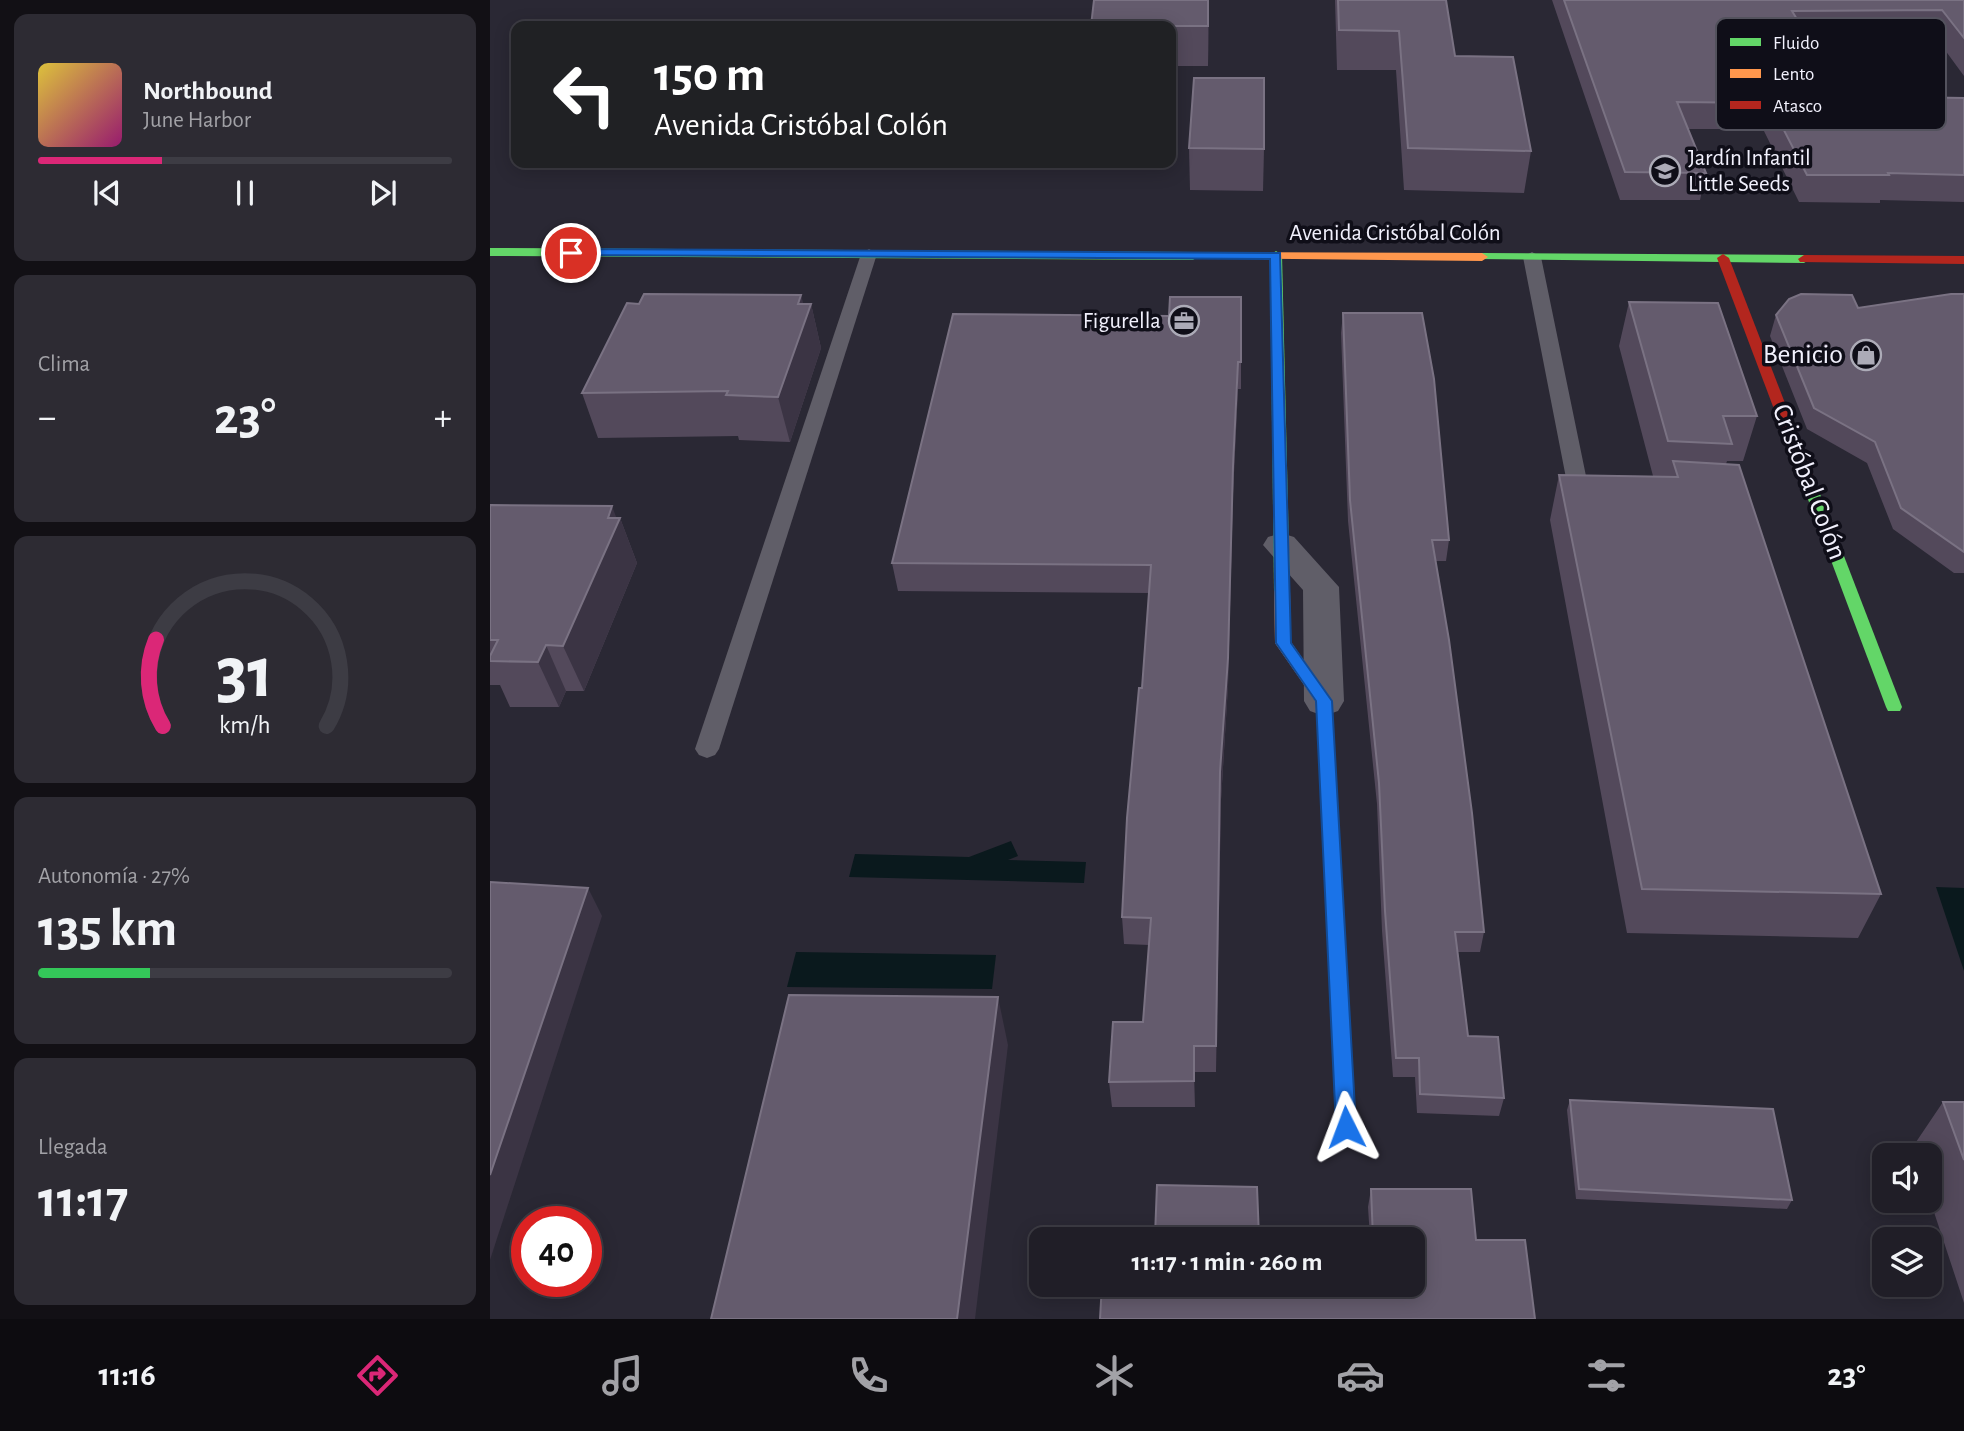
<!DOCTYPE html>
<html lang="es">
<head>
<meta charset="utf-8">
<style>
  :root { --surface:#201e27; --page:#2d2b33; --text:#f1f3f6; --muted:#a2a2a7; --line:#3d3c44; --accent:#db2777 }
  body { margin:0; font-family:"Alegreya Sans",sans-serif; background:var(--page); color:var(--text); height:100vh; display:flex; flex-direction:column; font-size:26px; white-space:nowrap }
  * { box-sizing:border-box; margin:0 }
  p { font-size:23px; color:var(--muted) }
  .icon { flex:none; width:38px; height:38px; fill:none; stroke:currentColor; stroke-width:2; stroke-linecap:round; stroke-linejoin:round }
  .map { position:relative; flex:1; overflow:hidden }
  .sheet { display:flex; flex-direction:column; gap:14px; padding:14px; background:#121015; width:490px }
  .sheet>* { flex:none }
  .guide { position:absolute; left:21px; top:21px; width:665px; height:147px; border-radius:14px; box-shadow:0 4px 18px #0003,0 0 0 2px var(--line); background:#202124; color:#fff; overflow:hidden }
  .controls { position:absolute; left:1382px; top:1143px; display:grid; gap:14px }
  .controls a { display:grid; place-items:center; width:70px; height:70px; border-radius:14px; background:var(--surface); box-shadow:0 4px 18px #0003,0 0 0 2px var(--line); font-size:35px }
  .speed { position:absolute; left:21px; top:1206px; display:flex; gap:14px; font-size:35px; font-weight:700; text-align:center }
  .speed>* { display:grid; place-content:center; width:91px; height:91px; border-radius:50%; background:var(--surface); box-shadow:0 4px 18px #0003,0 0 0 2px var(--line); line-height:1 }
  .speed .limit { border:10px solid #d22; background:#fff; color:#111 }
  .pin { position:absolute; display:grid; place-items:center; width:60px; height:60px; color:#fff; margin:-30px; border:4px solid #fff; border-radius:50%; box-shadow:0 2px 7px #0007 }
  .me { position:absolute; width:77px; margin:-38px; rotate:357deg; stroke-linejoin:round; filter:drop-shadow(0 0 5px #0008) }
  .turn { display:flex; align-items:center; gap:24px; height:147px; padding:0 28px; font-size:32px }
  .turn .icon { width:91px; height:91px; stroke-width:2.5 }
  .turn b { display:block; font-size:49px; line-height:60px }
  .big { font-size:52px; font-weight:700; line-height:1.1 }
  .sheet .tile { flex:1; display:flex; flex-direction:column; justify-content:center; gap:10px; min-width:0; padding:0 24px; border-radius:14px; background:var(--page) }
  .sheet .dial { align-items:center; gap:0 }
  .dial svg { height:182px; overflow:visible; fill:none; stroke:var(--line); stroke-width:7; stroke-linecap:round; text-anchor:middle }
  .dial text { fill:var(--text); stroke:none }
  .song { display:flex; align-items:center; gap:21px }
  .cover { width:84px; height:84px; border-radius:10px; background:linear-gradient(135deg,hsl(50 70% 55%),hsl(320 70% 35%)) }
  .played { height:7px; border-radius:4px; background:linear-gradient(90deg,var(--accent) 30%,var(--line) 30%) }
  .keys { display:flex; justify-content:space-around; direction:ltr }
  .heat { display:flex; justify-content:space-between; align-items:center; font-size:38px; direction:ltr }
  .charge { height:10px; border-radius:5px; background:linear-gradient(90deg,#34c759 27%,var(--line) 0) }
  .trip { position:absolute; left:539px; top:1227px; width:396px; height:70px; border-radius:14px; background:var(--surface); box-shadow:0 4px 18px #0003,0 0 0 2px var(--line); font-weight:700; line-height:70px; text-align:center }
  .tab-bar { display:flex; height:112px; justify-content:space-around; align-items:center; background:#0d0c10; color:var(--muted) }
  .tab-bar .icon { width:49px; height:49px }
  .tab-bar .current { color:var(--accent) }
  .tab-bar b { font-size:32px; color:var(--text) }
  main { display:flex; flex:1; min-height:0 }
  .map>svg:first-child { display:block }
</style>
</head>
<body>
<main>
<section class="sheet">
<div class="tile">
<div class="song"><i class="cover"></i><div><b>Northbound</b><p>June Harbor</p></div></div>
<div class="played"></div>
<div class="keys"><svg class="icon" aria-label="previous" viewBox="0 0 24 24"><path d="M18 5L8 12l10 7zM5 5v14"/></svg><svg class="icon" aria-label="pause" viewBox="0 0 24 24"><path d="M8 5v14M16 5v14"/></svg><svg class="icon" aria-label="next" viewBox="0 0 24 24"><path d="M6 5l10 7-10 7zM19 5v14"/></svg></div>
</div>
<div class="tile"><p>Clima</p>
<div class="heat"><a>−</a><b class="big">23°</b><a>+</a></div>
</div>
<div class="tile dial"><svg viewBox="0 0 100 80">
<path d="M14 69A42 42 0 1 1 86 69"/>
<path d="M14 69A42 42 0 0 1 11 31" stroke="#db2777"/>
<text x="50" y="56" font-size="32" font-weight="700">31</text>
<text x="50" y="72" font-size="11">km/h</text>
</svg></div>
<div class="tile"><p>Autonomía · 27%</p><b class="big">135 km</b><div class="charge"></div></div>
<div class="tile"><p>Llegada</p><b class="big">11:17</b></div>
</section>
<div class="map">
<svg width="1474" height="1319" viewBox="0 0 1474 1319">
  <rect width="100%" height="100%" fill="#2a2834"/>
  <g fill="#0a191d">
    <path d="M521 841 528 856 518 860 596 862 594 883 359 877 365 854 479 857Z"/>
    <path d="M1446 887 1474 888V971Z"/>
    <path d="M306 952 506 955 502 989 297 987Z"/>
  </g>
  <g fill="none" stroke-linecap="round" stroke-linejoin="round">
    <g fill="#605e68" fill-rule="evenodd">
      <path d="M379 249 387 254 229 749 225 755 217 758 209 755 205 749 371 254Z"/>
      <path d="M1042 252 1051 257 1096 476 1105 485 1114 487 1117 492 1114 497C1097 501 1085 491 1076 478L1033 257Z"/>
    </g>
    <path fill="#605e68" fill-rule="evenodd" d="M791 533 804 537 849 587 854 701 848 711 834 716 820 711 814 701 813 590 773 545 778 537Z"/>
    <g fill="#63d668" fill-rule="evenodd">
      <path d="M0 248 703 252 709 256 703 260 0 256Z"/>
      <path d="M786 251 792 255 800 591 792 596 784 591 780 255Z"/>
      <path d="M992 253 1314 255 1320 259 1314 263 988 259 986 257Z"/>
      <path d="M1320 482 1327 486 1412 707 1410 711H1398L1396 707 1313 486Z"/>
    </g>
    <g fill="#ff974d" fill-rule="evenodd">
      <path d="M703 252 992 253 998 257 992 261 699 258V254Z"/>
      <path d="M792 586 800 591 801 642 842 701 866 1127 863 1134 856 1136 849 1134 846 1127 826 702 785 643 784 591Z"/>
    </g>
    <g fill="#b3261e" fill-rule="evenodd">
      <path d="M1233 254 1239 258 1327 486 1325 489H1315L1313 486 1227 258Z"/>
      <path d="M1314 255 1474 256V264L1310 262 1308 259Z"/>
    </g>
  </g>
  <g fill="#53495b">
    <path d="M604 0H719L718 66H681V26Z"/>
    <path d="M845 0H956L965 56 1041 151 1034 193 914 190 906 70H847Z"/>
    <path d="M1062 0H1474V76L1444 35 1317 36 1354 96 1474 98V202L1390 200V203L1309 202 1273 129H1198L1216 173 1210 200H1130Z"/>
    <path d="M699 148 774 149 773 191 700 190Z"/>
    <path d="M1474 294V573H1464L1403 529 1377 463 1317 429 1280 336 1286 315 1368 308Z"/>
    <path d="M751 297V389H748L743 494 738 686 731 800 726 1072H704L705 1107H622L619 1082 653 1022 659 945 634 944 632 917 652 688 659 593 408 591 402 563 679 316Z"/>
    <path d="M1139 302 1267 416 1253 461H1237L1236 464 1391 894 1368 938 1137 933 1060 520 1069 475 1163 476 1129 346Z"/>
    <path d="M313 304H321L331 348 300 442 249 440 248 436 108 438 92 393Z"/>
    <path d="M853 313 959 540 956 561H946L994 932 990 952H968L978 1036 1014 1098 1009 1116 927 1113 925 1077H903L892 931 887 804 858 521 851 333Z"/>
    <path d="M0 505 130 518 147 563 94 691H76L69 707H20L10 685H0Z"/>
    <path d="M1080 1100 1302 1200 1297 1209 1086 1199 1077 1110Z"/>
    <path d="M1453 1102H1474V1303L1440 1200V1155H1424L1422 1148Z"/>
    <path d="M881 1189 986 1240 1045 1319 769 1237 880 1238 878 1207Z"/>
  </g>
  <g fill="#3b3444">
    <path d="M718 0H719L718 66Z"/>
    <path d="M311 295 317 317 321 304 331 348 300 442 288 397Z"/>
    <path d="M748 362V389L743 494 738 686 731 800 726 1072 730 772Z"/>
    <path d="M122 506 128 522 130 518 147 563 94 691 73 646Z"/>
    <path d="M56 645 76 691 69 707 48 662Z"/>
    <path d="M98 888 112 916 0 1260V1175Z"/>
    <path d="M508 997 518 1045 485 1319H467Z"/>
  </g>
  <g fill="#645b6d" stroke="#7a7283" stroke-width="2">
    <path d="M604 0H718V26H601Z"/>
    <path d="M848 0H956L965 56 1023 57 1041 151 918 148 909 31 849 30Z"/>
    <path d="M1074 0H1474V38L1452 10 1302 11 1354 96 1474 98V175L1398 173 1399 175H1317L1280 103 1187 102 1216 173 1135 172Z"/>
    <path d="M704 78H774V149L699 148Z"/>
    <path d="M154 294 311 295 308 304H321L288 397 236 395 238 391 92 393 137 303 149 304Z"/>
    <path d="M1311 294 1362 295 1368 308 1461 294H1474V552L1411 508 1385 442 1324 408 1286 315 1299 299Z"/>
    <path d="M680 297H751V362H748L743 466 738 658 730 772 726 1046H704V1081L619 1082 623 1022H653L661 918 632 917 637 818 649 688H652L661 565 402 563 463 314 679 316Z"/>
    <path d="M1139 302 1228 303 1267 416H1233L1242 444 1178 441Z"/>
    <path d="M853 313H932L944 379 959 540H942L959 640 982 813 994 932H965L978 1036 1008 1037 1014 1098 930 1094 929 1058H906L895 911 889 783 860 500Z"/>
    <path d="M1183 461 1249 465 1391 894 1152 889 1069 475 1188 477Z"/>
    <path d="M0 505 122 506 118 518H130L73 646 56 645 48 662 0 661V656L8 640H0Z"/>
    <path d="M0 882 98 888 0 1175Z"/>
    <path d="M299 995 508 997 467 1319H221Z"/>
    <path d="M1080 1100 1283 1109 1302 1200 1089 1189Z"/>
    <path d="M1453 1102H1474V1160Z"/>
    <path d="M667 1185 767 1187 769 1237 883 1238 881 1189H981L986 1240H1035L1045 1319H610L612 1284H922V1239H615L616 1234 665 1236Z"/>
  </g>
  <path fill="#1a73e8" stroke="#114b97" stroke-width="2" d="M81 249 790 253 801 643 842 701 866 1127 863 1134 856 1137 849 1134 846 1127 826 701 786 643 780 259 77 255V250Z"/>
  <defs>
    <g id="school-ring" transform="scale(1.575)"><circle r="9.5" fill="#0f0e18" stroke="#acabb7" stroke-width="1.5"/><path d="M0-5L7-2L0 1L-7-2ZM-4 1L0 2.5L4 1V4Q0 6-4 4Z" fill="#acabb7"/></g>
    <g id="office-ring" transform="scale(1.575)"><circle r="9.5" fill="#0f0e18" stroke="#acabb7" stroke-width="1.5"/><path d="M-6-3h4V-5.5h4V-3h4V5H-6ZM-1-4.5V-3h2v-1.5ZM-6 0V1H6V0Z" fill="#acabb7"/></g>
    <g id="shop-ring" transform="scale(1.575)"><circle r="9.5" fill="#0f0e18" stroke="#acabb7" stroke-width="1.5"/><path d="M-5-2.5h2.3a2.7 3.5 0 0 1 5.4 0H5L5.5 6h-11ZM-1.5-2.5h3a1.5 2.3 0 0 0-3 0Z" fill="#acabb7"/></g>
  </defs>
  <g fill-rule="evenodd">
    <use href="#school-ring" x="1175" y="171"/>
    <use href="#office-ring" x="694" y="321"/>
    <use href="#shop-ring" x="1376" y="355"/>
  </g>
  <g text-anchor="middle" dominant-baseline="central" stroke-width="7" stroke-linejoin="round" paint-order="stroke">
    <g font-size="23" fill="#f2f1fd" stroke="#0f0e18" text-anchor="start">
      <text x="1198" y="158">Jardín Infantil<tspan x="1198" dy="26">Little Seeds</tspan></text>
      <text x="671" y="321" text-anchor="end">Figurella</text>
    </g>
    <g font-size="23" fill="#f2f1fd" stroke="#0f0e18">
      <text x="905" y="233">Avenida Cristóbal Colón</text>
    </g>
    <g font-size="28" fill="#f2f1fd" stroke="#0f0e18" text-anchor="end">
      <text x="1353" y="355">Benicio</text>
    </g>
    <g font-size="28" fill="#f2f1fd" stroke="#0f0e18">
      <text transform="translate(1319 482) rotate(69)">Cristóbal Colón</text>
    </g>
  </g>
  <rect x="1226" y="18" width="230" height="112" rx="10" fill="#0f0e18" stroke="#53525d" stroke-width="2"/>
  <rect x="1240" y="38" width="31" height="8" fill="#63d668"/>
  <rect x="1240" y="69" width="31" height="9" fill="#ff974d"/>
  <rect x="1240" y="101" width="31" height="8" fill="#b3261e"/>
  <g font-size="19" fill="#f2f1fd">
    <text x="1283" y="49">Fluido</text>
    <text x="1283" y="80">Lento</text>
    <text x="1283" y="112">Atasco</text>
  </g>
</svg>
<div class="controls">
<a><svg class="icon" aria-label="sound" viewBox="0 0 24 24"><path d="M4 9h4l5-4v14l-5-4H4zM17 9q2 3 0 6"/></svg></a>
<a><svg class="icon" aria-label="layers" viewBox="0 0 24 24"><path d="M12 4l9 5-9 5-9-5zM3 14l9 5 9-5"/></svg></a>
</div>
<div class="speed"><div class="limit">40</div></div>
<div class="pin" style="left:81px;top:253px;background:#d93025"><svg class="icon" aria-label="arrive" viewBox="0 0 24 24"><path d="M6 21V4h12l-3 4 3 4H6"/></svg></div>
<svg class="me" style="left:856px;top:1127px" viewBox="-20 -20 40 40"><path d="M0-17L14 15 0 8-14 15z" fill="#1a73e8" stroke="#fff" stroke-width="4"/></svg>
<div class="trip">11:17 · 1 min · 260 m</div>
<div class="guide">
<div class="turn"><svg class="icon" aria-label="left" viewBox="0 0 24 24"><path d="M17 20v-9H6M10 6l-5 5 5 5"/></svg><div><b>150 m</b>Avenida Cristóbal Colón</div></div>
</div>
</div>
</main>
<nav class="tab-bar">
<b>11:16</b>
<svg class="icon current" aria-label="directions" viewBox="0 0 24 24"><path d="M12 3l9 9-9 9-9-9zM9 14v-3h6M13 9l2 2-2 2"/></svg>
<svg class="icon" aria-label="music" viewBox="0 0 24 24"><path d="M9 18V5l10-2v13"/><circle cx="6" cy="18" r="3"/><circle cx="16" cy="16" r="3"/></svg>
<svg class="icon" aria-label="phone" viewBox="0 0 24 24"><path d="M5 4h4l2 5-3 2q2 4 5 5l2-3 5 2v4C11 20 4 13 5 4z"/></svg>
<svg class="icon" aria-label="climate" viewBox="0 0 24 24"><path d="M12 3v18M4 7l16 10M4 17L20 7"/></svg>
<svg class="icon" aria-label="car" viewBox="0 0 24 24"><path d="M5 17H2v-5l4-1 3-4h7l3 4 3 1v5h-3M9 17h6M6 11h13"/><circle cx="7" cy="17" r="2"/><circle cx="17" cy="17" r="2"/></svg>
<svg class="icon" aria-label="filters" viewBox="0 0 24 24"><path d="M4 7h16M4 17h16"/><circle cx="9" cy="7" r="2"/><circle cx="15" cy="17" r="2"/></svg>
<b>23°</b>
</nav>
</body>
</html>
